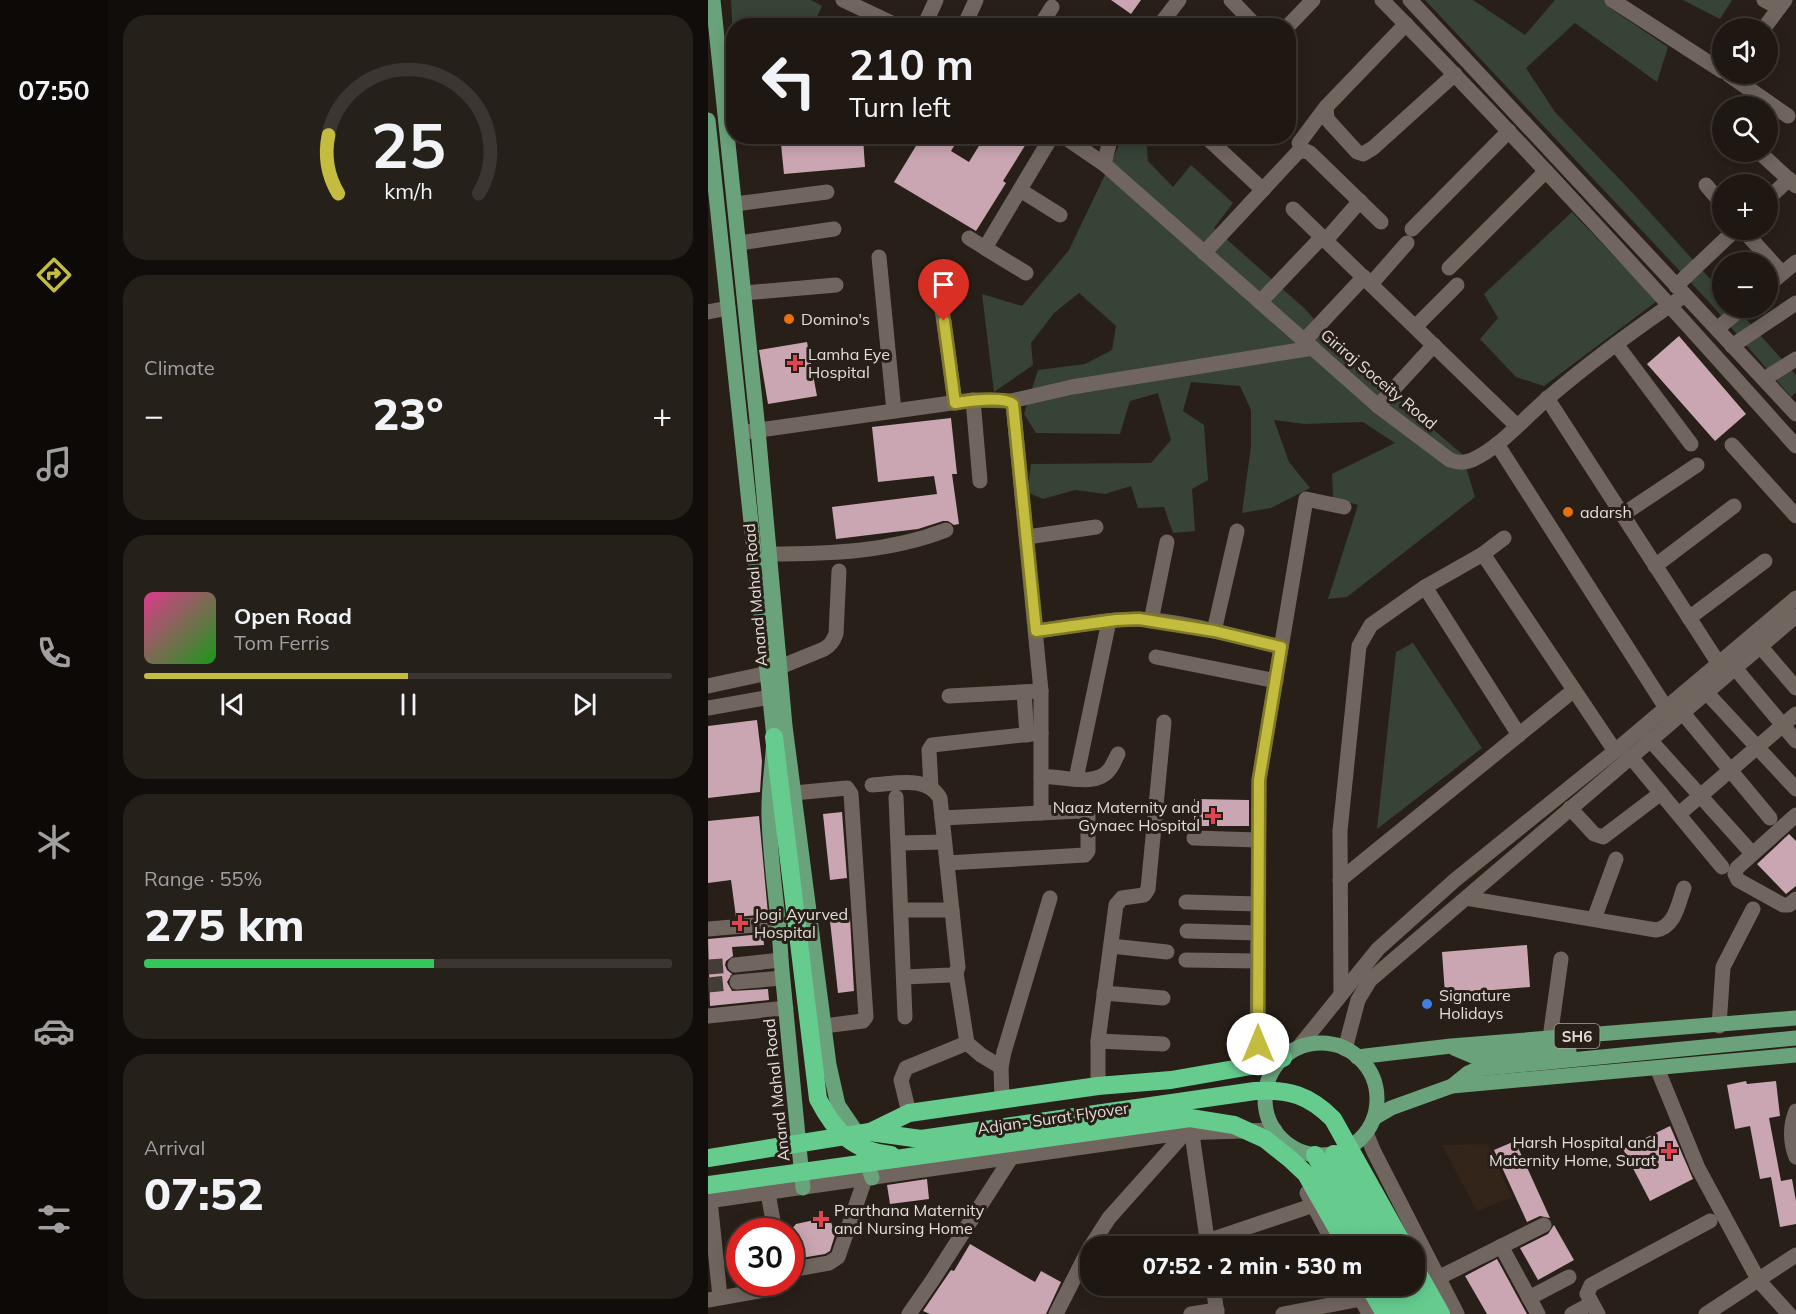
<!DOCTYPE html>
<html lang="en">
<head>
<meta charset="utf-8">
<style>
  :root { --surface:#1e1712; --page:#26201b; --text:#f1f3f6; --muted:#a19f9f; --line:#3c3632; --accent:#c4bc3e }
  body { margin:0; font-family:Mulish,sans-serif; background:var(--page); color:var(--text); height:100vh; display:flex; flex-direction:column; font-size:22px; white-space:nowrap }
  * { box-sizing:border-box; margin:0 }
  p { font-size:20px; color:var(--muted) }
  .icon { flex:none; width:33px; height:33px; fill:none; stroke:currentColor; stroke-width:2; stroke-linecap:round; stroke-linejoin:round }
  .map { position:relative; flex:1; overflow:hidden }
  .sheet { display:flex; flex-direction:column; gap:15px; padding:15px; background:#100d0a; width:600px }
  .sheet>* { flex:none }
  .banner { position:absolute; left:18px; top:18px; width:570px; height:126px; border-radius:24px; box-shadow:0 3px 15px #0003,0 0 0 2px var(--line); background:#1e1712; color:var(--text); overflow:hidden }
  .buttons { position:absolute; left:1004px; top:18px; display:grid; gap:12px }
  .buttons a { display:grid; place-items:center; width:66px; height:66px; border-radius:50%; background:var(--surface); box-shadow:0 3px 15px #0003,0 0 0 2px var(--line); font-size:30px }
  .speed { position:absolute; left:18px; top:1218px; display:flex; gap:12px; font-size:30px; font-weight:700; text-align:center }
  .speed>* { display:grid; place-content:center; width:78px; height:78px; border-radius:50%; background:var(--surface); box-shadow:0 3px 15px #0003,0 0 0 2px var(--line); line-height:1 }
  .speed .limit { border:9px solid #d22; background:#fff; color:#111 }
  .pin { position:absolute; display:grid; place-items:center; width:51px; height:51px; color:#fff; margin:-62px -26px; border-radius:50% 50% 50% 0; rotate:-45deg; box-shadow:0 0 6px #0007 }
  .pin .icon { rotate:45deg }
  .me { position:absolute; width:66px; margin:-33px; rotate:0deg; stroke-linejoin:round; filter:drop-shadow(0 0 4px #0008) }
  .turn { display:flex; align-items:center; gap:21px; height:126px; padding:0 24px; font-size:27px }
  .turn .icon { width:78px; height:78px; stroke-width:2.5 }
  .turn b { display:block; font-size:42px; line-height:51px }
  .big { font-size:45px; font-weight:800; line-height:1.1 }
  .sheet .tile { flex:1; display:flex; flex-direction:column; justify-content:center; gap:9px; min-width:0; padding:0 21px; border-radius:24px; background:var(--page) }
  .sheet .dial { align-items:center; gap:0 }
  .dial svg { height:156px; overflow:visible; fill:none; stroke:var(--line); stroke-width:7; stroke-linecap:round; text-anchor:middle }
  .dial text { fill:var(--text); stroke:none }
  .song { display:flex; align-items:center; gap:18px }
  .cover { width:72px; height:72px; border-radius:9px; background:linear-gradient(135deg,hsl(330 70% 55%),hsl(120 70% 35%)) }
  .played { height:6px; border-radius:3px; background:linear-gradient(90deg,var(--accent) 50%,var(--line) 50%) }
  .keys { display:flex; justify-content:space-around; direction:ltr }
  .heat { display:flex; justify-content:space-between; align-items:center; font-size:33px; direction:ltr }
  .charge { height:9px; border-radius:4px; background:linear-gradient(90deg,#34c759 55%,var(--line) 0) }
  .trip { position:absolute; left:372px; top:1236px; width:345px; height:60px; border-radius:24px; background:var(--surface); box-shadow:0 3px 15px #0003,0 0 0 2px var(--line); font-weight:800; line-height:60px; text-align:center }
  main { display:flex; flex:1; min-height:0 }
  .tabs { display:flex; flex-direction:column; width:108px; justify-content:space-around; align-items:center; background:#0c0907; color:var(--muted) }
  .tabs .icon { width:42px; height:42px }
  .tabs .active { color:var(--accent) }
  .tabs b { font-size:27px; color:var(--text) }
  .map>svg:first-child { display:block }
</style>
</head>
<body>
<main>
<nav class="tabs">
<b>07:50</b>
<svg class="icon active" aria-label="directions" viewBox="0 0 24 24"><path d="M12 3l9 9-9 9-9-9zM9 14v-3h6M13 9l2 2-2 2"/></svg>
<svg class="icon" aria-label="music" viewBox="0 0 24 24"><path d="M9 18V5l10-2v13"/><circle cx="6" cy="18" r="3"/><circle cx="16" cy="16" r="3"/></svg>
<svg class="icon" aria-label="phone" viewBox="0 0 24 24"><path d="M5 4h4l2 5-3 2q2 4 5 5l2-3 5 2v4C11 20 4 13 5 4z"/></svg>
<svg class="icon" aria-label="climate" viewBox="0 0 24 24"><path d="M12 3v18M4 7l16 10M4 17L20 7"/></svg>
<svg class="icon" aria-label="car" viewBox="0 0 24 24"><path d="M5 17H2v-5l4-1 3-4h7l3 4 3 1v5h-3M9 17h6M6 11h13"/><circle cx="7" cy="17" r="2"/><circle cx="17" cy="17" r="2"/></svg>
<svg class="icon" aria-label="filters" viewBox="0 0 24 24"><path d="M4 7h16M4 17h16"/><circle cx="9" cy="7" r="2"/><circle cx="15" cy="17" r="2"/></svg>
</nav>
<section class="sheet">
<div class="tile dial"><svg viewBox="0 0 100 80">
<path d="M14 69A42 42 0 1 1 86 69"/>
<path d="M14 69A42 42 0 0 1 9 39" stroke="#c4bc3e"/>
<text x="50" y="56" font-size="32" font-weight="700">25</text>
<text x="50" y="72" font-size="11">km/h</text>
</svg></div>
<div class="tile"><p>Climate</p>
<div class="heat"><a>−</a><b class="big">23°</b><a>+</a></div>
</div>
<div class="tile">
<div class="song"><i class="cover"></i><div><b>Open Road</b><p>Tom Ferris</p></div></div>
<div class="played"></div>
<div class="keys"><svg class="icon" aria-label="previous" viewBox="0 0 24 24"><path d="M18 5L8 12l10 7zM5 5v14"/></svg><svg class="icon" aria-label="pause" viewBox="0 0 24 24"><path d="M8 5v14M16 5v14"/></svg><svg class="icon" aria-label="next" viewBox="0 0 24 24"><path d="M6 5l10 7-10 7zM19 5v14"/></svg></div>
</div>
<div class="tile"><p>Range · 55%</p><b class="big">275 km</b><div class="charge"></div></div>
<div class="tile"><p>Arrival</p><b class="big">07:52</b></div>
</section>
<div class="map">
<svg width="1088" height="1314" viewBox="0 0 1088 1314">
  <rect width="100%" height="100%" fill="#281f18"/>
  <path fill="#34251b" d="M779 1144 804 1197 769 1211 734 1145Z"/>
  <g fill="#374336">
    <path d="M23 0H103L114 6 105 25 26 26 25 41Z"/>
    <path d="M717 0H765L817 35 847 0H907L902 8 960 47 949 82 867 23 818 68 847 112 920 188 1014 292V308H1028L1088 375V392L1083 397 1002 303Z"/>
    <path d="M975 0H1024L1012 19Z"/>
    <path d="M415 137H438L440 161 465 187 483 165 525 203 506 228 596 308 647 363 754 454 767 497 639 597 620 599 650 505 625 498 624 474 687 443 655 422 596 424 566 420 581 462 602 488 563 508 534 513 543 446V410L532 386 483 382 475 411 496 425 500 480 484 489 487 531 465 533 456 507 430 508 423 486 397 494 367 490 335 499 319 492 323 464 443 463 463 440 450 393 422 401 412 434 328 433 316 414 330 370 377 364 404 350 408 326 371 293 346 313 323 343 325 365 286 392 274 294 314 306 361 250Z"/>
    <path d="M864 212 949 301 836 386 808 377 772 339 790 318 776 294Z"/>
    <path d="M705 643 774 748 669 829 688 652Z"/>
  </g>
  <g fill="#c9a6b2">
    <path d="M403 0H433L423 14Z"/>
    <path d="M214 136H252L243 151 261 162 277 136H323L295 181 298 183 268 231 186 182Z"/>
    <path d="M155 137 157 167 76 174 73 144Z"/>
    <path d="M971 336 1038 414 1007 441 939 364Z"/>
    <path d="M99 342 109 396 60 404 51 350Z"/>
    <path d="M243 418 249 474H244L251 524 246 525 240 521H235L210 529 128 539 124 507 229 494 226 476 170 482 164 427Z"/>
    <path d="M49 720 54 761 52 792 0 798V726Z"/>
    <path d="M486 799 541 800V826H486Z"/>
    <path d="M134 812 139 878 122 880 115 814Z"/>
    <path d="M51 816 60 914 28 917 23 880 0 883V821Z"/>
    <path d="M1081 834 1088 841V886L1078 894 1049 864Z"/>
    <path d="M142 918 146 991 130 993 122 921Z"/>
    <path d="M55 934 56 945 24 947 25 956 18 961 17 965 19 970 24 974 19 982 24 991 60 989 61 1000 2 1006 0 939Z"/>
    <path d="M819 945 822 987 737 994 734 952Z"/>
    <path d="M1038 1081 1039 1084 1068 1081 1072 1116 1061 1118 1073 1181 1084 1179 1088 1201V1224L1072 1227 1063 1177 1052 1179 1042 1126 1027 1129 1019 1085Z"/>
    <path d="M962 1126 985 1179 942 1201 915 1149Z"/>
    <path d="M807 1141 842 1218 832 1216 819 1222 786 1150Z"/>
    <path d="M219 1179 221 1199 182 1204 179 1185Z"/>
    <path d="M116 1218 123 1222 127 1235 122 1251 117 1254 87 1259 83 1255 82 1231 88 1224Z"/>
    <path d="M846 1225 866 1260 830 1280 812 1248 840 1234Z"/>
    <path d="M262 1244 327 1282 333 1271 353 1282 338 1314H222L215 1311 243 1270 246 1271Z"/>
    <path d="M789 1259 819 1314H779L757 1276Z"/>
  </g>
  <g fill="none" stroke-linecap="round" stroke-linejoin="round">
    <g stroke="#443c35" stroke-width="15" stroke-dasharray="15 8" stroke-linecap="butt">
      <path d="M0 967 27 965"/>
      <path d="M0 985 29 982"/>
    </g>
    <g stroke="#71665f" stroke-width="15">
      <path d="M135 0 190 26"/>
      <path d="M523 0 548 26"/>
      <path d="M674 0C817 145 953 295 1088 446"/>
      <path d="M702 0 1088 414"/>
      <path d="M904 0 1014 71"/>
      <path d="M1056 0 1071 8"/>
      <path d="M698 24 618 107 619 119 649 152 655 154 665 148 747 74"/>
      <path d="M216 26 228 0"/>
      <path d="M256 26 268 0"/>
      <path d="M332 26 344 7"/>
      <path d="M451 26 471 0"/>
      <path d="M580 26 605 0"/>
      <path d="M1056 28 1077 0"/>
      <path d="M1022 74 1021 75 1080 116"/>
      <path d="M355 136 396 164 670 406 742 460C751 463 756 463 764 460 794 446 815 419 840 398 883 361 930 327 977 295"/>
      <path d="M497 136 555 190"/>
      <path d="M591 143 618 107"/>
      <path d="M1051 152 1088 186"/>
      <path d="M396 164 403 136"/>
      <path d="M998 185 1014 204"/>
      <path d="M312 190 352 215"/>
      <path d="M1059 200 1081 179"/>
      <path d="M27 204 119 192"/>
      <path d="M585 209 809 426"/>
      <path d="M704 229 801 131"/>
      <path d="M1035 230 1074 273"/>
      <path d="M261 238 277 248"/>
      <path d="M618 240 652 201"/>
      <path d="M31 243 126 229"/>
      <path d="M496 253 589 153 595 150 602 153 673 222"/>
      <path d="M171 257 186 411"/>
      <path d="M741 268 838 171"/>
      <path d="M318 273 277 248 344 136"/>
      <path d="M230 280 247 403"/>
      <path d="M663 284 699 243"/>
      <path d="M968 286 1027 230"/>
      <path d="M1059 286 1088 262"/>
      <path d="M36 293 128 285"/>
      <path d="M552 302 614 237"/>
      <path d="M0 312 20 308"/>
      <path d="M708 326 749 285"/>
      <path d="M1009 329 1034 308"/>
      <path d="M596 341 656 277"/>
      <path d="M908 344 983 444"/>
      <path d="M1024 346 1088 303"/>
      <path d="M1056 379 1088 359"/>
      <path d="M839 398 1011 664"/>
      <path d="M265 400 272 481"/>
      <path d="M303 401 305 403 333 691V813"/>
      <path d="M670 406 726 345"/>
      <path d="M37 432 265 400 303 401 364 387 605 348"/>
      <path d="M789 444 958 708"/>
      <path d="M1024 445 1088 516"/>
      <path d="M914 515 989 465"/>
      <path d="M319 537 388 527"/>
      <path d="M62 554C121 554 182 552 238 530"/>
      <path d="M775 554 907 751"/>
      <path d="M947 566 1026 506"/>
      <path d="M717 587 811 735"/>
      <path d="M981 618 1057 561"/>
      <path d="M443 621 459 542"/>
      <path d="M328 631C361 627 395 619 429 619 473 620 529 637 573 647"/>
      <path d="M506 631 529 531"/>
      <path d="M1052 646 1088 688"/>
      <path d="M448 657 568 681"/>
      <path d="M72 667 116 649C123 645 125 641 128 634L131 571"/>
      <path d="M1027 668 1088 741"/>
      <path d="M0 686 60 673"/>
      <path d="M316 692 319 735"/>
      <path d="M998 692 1088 789"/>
      <path d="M241 696 333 691"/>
      <path d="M0 708 63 697"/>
      <path d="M974 712 1062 818"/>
      <path d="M942 740 1042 851"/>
      <path d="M922 756 1014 867"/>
      <path d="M333 777C352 775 388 788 401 770 405 766 407 759 410 754"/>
      <path d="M368 779 401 621"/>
      <path d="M164 785C187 784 219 775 232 798L250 967 248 973 242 975 196 977"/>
      <path d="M223 787 221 750 224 745 333 733"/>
      <path d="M86 793 139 788 143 794 158 1017 155 1021 116 1026"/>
      <path d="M188 797 197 1017"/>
      <path d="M862 808 886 834 895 837 953 793"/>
      <path d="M971 814 1088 714"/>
      <path d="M1088 815 1029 868 1027 874 1030 880 1075 905H1081L1088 899"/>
      <path d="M234 818 372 811 380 815V851L377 855 239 863"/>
      <path d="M486 838 550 840"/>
      <path d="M192 843 236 842"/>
      <path d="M632 880 866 690"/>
      <path d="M758 898 948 930C967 927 970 904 976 888"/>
      <path d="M478 902 550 904"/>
      <path d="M194 910H244"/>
      <path d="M886 919 908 859"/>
      <path d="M0 929 71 923"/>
      <path d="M479 931 550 933"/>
      <path d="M403 946 459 952"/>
      <path d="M478 960 550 961"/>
      <path d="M27 965 73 960"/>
      <path d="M248 973 259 1043 273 1055 293 1067"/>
      <path d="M29 982 74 978"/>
      <path d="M396 993 455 998"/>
      <path d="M633 993 632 831 651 646 663 625 717 587 775 554 796 538"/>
      <path d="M0 1016 78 1008"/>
      <path d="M1011 1026 1015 967 1045 909"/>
      <path d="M842 1038 853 959"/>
      <path d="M390 1041 455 1044"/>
      <path d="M590 1048 670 949 747 880 907 751 1088 598"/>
      <path d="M637 1049 650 1000 662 980 1088 616"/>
      <path d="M549 1065 551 780 598 499 636 507"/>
      <path d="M949 1068 990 1168 1051 1281 1081 1314"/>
      <path d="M390 1086V1041L408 905 414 898 436 895 440 889 456 722"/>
      <path d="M294 1100 293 1067 296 1052 342 898"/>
      <path d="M1088 1111C1082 1125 1082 1142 1088 1157"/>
      <path d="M201 1113 193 1080 198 1068 259 1043"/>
      <path d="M658 1133 666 1152 749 1314"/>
      <path d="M484 1134 500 1246"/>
      <path d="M60 1193 67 1232"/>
      <path d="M599 1193 627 1246"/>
      <path d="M2 1200 12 1297"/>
      <path d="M0 1201 473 1133 567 1130"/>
      <path d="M499 1241 606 1205"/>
      <path d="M383 1246 401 1218 476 1134"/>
      <path d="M793 1246 830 1314"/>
      <path d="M82 1270 121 1263 130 1257 157 1179"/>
      <path d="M730 1278 836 1225"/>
      <path d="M505 1286 509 1314"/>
      <path d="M646 1286 661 1314"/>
      <path d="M821 1298 861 1277"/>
      <path d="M0 1300 68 1288"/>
      <path d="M201 1314 224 1281 303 1158"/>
      <path d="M348 1314 382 1247"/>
      <path d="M483 1314 509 1310"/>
      <path d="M575 1314 653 1299"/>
      <path d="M864 1314 877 1307"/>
      <path d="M890 1314 879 1294 883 1285 1002 1221"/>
      <path d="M998 1314 1088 1255"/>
    </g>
    <g stroke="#6aa37b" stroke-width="15">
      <path d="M5 0 50 430 77 726 121 1065 130 1105 149 1133 164 1178"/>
      <path d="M0 120 66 737C65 763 60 790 61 816 62 865 71 912 73 960L95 1188"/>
      <circle cx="613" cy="1099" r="56"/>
      <path d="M746 1048 765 1056 861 1051"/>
      <path d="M649 1057 743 1046 1088 1018"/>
      <path d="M744 1086 760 1073 769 1069 1088 1038"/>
      <path d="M666 1118 683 1108 744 1086 1088 1055"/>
    </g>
    <g stroke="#65cc8e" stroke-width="18">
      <path d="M66 737 110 1099C127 1132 145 1151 183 1155"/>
      <path d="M162 1132 213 1139 547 1091C581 1089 601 1095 625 1119L696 1246"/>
      <path d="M626 1154 676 1246"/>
      <path d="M607 1155 658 1246"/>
      <path d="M0 1158 162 1132 201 1113 390 1086 463 1080 549 1065 575 1058"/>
      <path d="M0 1185 482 1118 526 1125 557 1139 582 1159 598 1174 639 1246"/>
      <path d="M706 1266 733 1314"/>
      <path d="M661 1286 677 1314"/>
      <path d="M680 1286 696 1314"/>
      <path d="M698 1286 714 1314"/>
    </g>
  </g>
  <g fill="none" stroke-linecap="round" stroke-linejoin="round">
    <g stroke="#7f7a28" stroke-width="15">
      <path id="route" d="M236 321 247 403C260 401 296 396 305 404L328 631 408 620 431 619 506 631 573 647 551 780 550 1044"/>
    </g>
    <use href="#route" stroke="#c4bc3e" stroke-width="10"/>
  </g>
  <g fill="#e8710a" stroke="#281f18" stroke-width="2">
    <circle cx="81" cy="319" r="6"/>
    <circle cx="860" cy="512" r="6"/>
  </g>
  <g fill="#e0444e" stroke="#281f18" stroke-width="2">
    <path d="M84 354h6v6h6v6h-6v6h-6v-6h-6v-6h6z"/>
    <path d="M502 807h6v6h6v6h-6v6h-6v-6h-6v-6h6z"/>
    <path d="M29 914h6v6h6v6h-6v6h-6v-6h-6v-6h6z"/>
    <path d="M958 1142h6v6h6v6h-6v6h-6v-6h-6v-6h6z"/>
    <path d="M110 1210h6v6h6v6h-6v6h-6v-6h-6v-6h6z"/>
  </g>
  <circle fill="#3f7fe0" stroke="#281f18" stroke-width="2" cx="719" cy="1004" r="6"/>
  <g text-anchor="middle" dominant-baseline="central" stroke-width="6" stroke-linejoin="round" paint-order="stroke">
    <rect fill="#281f18" stroke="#aba49f" stroke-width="1.5" x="846.5" y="1024" width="45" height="24" rx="4.5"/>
    <g font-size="15" font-weight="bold" fill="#e3ddd9">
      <text x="869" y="1036">SH6</text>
    </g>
    <g font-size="16" fill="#e3ddd9" stroke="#281f18" text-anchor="start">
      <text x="93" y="319">Domino's</text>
      <text x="100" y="354">Lamha Eye<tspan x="100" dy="18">Hospital</tspan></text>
      <text x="872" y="512">adarsh</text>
      <text x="492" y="807" text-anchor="end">Naaz Maternity and<tspan x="492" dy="18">Gynaec Hospital</tspan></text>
      <text x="46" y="914">Jogi Ayurved<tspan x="46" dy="18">Hospital</tspan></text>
      <text x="731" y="995">Signature<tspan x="731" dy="18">Holidays</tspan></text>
      <text x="948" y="1142" text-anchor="end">Harsh Hospital and<tspan x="948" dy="18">Maternity Home, Surat</tspan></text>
      <text x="126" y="1210">Prarthana Maternity<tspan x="126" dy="18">and Nursing Home</tspan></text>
    </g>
    <g font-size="16" fill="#e3ddd9" stroke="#281f18">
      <text transform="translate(671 379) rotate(40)">Giriraj Soceity Road</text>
      <text transform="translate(47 595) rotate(-95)">Anand Mahal Road</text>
      <text transform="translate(68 1090) rotate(-96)">Anand Mahal Road</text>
      <text transform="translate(345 1118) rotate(-8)">Adjan- Surat Flyover</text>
    </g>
  </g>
</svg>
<div class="buttons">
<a><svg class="icon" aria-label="sound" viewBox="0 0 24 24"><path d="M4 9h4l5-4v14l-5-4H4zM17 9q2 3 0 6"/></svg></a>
<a><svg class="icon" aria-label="search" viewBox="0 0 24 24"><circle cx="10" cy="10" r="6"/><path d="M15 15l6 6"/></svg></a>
<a>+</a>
<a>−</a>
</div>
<div class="speed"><div class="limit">30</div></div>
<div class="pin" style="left:236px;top:321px;background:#d93025"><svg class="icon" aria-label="arrive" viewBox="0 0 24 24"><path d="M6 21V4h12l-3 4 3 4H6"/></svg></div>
<svg class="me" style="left:550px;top:1044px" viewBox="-20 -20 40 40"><circle r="19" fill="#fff"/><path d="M0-13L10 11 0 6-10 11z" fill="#c4bc3e"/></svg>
<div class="trip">07:52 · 2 min · 530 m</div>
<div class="banner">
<div class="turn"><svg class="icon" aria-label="left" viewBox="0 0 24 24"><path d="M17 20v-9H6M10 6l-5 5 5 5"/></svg><div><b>210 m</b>Turn left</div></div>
</div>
</div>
</main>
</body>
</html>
